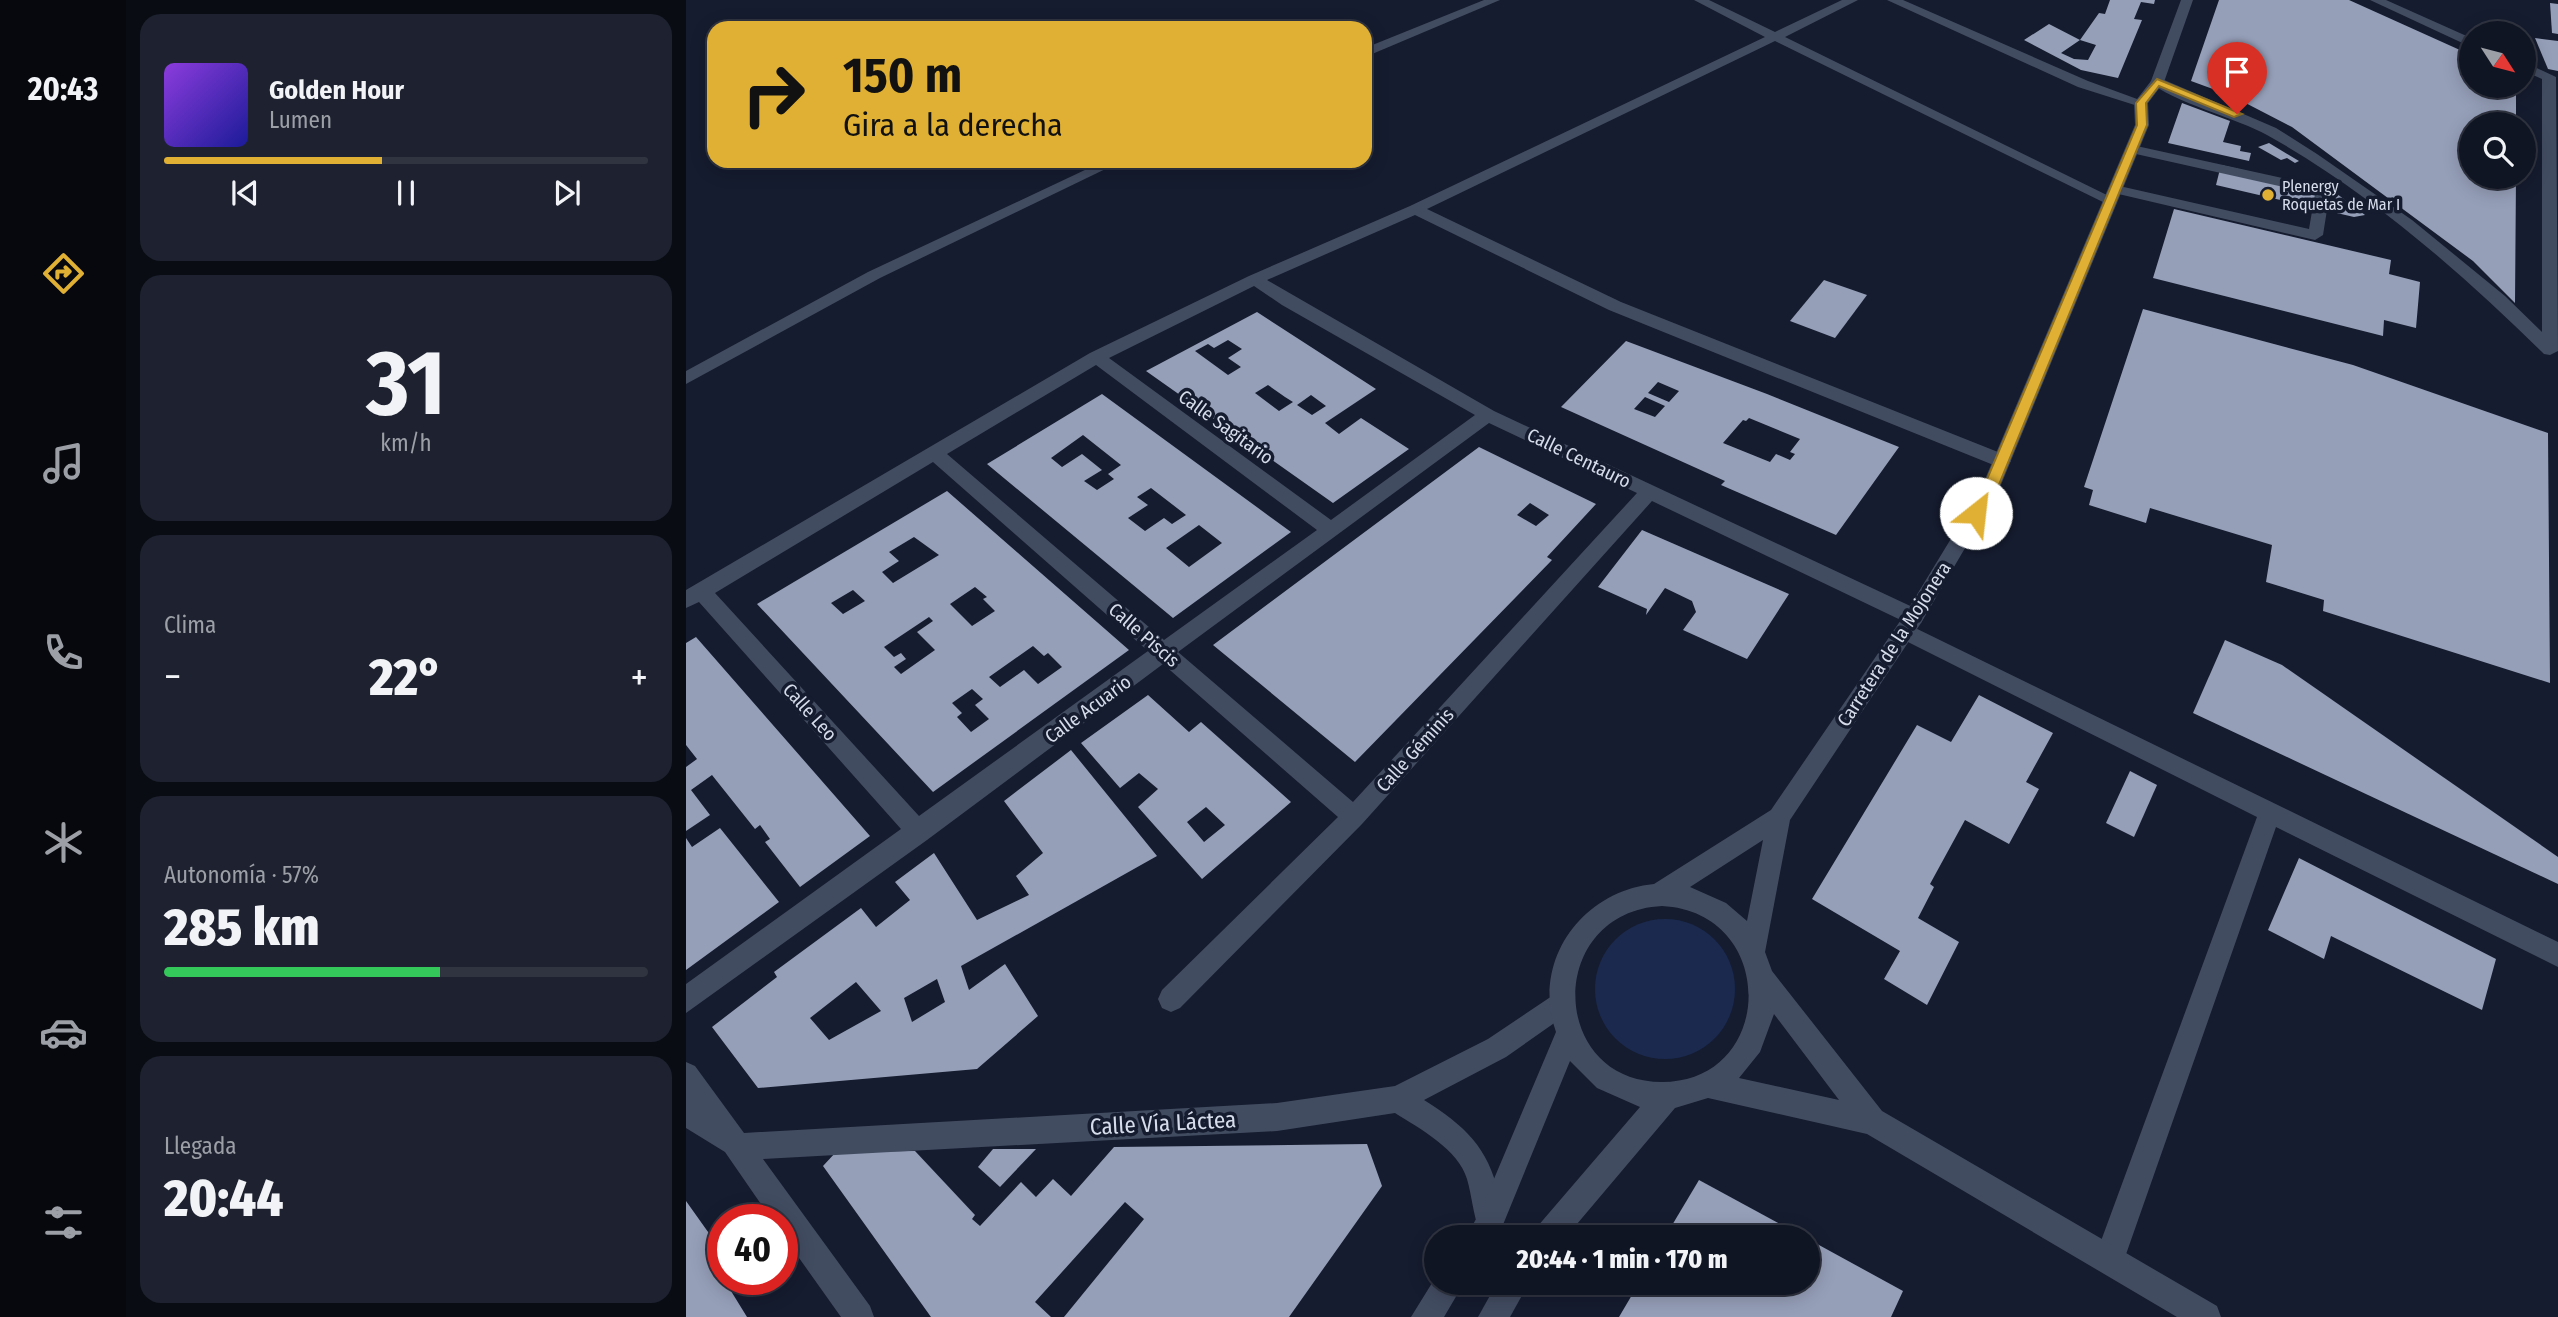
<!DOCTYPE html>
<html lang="es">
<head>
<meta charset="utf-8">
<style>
  :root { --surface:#101523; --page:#1e2230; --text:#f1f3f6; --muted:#9c9fa6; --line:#303441; --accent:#dfb034 }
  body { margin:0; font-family:"Fira Sans Condensed",sans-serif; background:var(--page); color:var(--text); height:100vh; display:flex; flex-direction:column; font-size:26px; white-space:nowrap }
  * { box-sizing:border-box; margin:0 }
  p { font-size:23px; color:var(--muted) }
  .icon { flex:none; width:38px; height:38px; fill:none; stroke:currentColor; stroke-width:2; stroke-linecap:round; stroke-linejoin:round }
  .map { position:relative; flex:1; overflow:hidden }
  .side { display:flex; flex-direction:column; gap:14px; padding:14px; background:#090c13; width:560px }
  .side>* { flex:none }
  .banner { position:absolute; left:21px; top:21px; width:665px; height:147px; border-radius:21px; box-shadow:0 4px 18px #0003,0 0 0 2px var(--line); background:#dfb034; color:#111; overflow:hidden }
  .needle { width:46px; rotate:126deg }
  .fabs { position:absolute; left:1773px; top:21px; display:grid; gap:14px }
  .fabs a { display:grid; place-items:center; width:77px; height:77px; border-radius:50%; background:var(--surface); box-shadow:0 4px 18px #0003,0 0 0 2px var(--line); font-size:35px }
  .speed { position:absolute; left:21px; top:1204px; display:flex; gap:14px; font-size:35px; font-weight:700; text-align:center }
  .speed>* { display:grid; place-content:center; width:91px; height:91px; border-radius:50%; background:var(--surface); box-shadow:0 4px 18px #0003,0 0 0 2px var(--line); line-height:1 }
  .speed .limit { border:10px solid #d22; background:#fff; color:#111 }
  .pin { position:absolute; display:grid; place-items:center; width:60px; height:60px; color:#fff; margin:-72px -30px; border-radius:50% 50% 50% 0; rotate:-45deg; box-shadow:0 0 7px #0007 }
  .pin .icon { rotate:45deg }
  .me { position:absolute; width:77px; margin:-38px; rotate:29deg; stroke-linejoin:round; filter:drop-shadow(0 0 5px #0008) }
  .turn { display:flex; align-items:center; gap:24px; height:147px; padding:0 21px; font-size:32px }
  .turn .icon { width:91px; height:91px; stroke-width:2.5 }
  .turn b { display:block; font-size:49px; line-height:60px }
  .big { font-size:52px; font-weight:800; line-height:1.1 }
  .side .tile { flex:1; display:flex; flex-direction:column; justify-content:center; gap:10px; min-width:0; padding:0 24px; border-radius:21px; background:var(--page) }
  .side .dial { align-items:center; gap:0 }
  .dial b { font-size:91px; line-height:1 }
  .song { display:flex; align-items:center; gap:21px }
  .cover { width:84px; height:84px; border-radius:10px; background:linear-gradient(135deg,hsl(270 70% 55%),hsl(240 70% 35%)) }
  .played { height:7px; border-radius:4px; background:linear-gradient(90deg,var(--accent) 45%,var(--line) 45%) }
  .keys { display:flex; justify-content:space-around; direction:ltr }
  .heat { display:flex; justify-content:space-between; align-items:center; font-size:38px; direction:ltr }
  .charge { height:10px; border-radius:5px; background:linear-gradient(90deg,#34c759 57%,var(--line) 0) }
  .trip { position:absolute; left:738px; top:1225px; width:396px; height:70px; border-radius:35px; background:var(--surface); box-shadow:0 4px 18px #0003,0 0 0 2px var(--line); font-weight:800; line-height:70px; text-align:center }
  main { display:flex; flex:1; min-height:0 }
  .menu { display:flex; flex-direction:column; width:126px; justify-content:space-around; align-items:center; background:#06080e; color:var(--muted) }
  .menu .icon { width:49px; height:49px }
  .menu .current { color:var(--accent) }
  .menu b { font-size:32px; color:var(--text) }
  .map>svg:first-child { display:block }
</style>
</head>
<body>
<main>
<nav class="menu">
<b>20:43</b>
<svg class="icon current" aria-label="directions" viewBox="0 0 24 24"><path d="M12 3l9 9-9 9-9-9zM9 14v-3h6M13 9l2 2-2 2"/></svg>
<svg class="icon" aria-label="music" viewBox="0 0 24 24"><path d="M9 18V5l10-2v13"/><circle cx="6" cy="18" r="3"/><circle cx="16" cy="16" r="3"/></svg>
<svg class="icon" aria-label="phone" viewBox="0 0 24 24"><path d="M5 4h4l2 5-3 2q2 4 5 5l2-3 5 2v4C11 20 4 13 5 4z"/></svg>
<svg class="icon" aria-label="climate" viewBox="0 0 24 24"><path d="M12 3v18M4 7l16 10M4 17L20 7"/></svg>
<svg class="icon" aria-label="car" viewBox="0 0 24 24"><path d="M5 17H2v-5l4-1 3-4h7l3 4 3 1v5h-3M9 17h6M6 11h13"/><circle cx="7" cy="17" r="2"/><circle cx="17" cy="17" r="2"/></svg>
<svg class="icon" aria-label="filters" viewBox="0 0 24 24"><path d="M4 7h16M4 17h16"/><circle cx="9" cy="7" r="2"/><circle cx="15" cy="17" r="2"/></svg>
</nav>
<section class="side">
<div class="tile">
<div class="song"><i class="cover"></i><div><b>Golden Hour</b><p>Lumen</p></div></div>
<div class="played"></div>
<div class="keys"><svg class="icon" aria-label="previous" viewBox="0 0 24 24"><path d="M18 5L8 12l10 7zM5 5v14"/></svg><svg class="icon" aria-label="pause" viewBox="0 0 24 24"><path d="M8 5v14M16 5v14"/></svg><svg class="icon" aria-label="next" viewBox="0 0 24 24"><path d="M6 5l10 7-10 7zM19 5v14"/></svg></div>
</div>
<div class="tile dial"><b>31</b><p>km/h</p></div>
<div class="tile"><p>Clima</p>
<div class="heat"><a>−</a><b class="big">22°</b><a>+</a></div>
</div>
<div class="tile"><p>Autonomía · 57%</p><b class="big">285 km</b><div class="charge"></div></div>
<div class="tile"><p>Llegada</p><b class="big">20:44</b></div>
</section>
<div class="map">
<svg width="1872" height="1317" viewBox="0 0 1872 1317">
  <rect width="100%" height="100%" fill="#151c2f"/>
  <circle fill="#1b294e" cx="979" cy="989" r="70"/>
  <g fill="#959fb8" fill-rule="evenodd">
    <path d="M1424 0H1469L1468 4 1455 2 1448 19 1456 20 1432 78 1395 70 1338 40 1363 24 1394 40 1375 53 1388 59 1402 60 1410 45 1394 40 1413 13 1419 14Z"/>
    <path d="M1533 0H1663L1785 55V86H1830V124H1785V177H1830L1829 303 1787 261 1606 127 1546 96 1505 81Z"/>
    <path d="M1864 3 1872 4V34L1866 33Z"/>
    <path d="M1849 38 1872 41V71L1862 69Z"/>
    <path d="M1496 103 1544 121 1537 142 1555 146 1554 151 1565 153 1563 161 1482 143Z"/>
    <path d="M1583 143 1613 161 1609 163 1601 158 1595 160 1572 147Z"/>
    <path d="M1535 165 1647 191 1679 215 1668 217 1530 185Z"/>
    <path d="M1488 209 1705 260 1703 274 1734 282 1730 328 1698 320 1697 336 1467 278Z"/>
    <path d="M1138 280 1181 295 1149 338 1104 321Z"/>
    <path d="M1457 309 1667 365 1862 433 1864 683 1637 611 1638 600 1580 582 1586 545 1464 508 1460 523 1403 505 1407 490 1398 487Z"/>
    <path d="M571 312 690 389 639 423 653 434 675 418 723 449 647 503 460 371ZM542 340 556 349 542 358 555 367 542 375 509 351 522 344 528 348ZM582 385 599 397 607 402 593 411 569 393ZM625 395 640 406 626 415 611 405Z"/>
    <path d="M940 341 1081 394 1213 447 1150 535 1035 485 1039 481 875 407ZM972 382 993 391 983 402 962 393ZM959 397 979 406 969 417 948 409ZM1063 418 1114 439 1104 452 1109 454 1104 460 1090 454 1084 462 1037 443 1057 420 1060 421Z"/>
    <path d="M416 394 605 532 487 618 301 464ZM397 435 435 465 422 474 428 479 411 490 398 481 416 470 396 454 376 467 365 458ZM465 488 500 515 486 524 478 518 459 531 442 518 462 505 451 497ZM513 525 536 543 503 567 480 548Z"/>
    <path d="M793 447 910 504 861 557 866 560 669 762 527 645ZM844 503 863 515 850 526 831 515Z"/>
    <path d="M261 491 443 650 247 792 71 604ZM228 537 253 555 207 583 196 572 213 561 203 552ZM289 587 301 597 297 599 309 611 286 626 264 604ZM167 590 179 601 157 614 145 603ZM243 617 247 621 231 632 249 650 215 674 208 667 220 659 215 653 208 657 198 647ZM347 646 358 656 362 653 376 667 352 684 338 670 314 687 303 677ZM286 689 297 699 289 705 303 719 285 732 271 717 276 713 266 703Z"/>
    <path d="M956 530 1103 594 1061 659 997 630 1010 612 1006 601 979 588 960 615 961 609 912 587Z"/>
    <path d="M10 637 184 836 114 887 79 842 84 839 74 825 69 829 26 775 5 790 24 815 0 831V767L11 759 0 745V643Z"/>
    <path d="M1539 640 1596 665 1872 857V884L1507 713Z"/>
    <path d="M462 695 503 732 515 722 605 802 516 879 452 807 472 789 453 773 434 788 395 743ZM520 807 539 825 518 842 501 822Z"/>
    <path d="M1293 695 1367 733 1340 782 1353 789 1323 844 1279 820 1244 884 1248 887 1232 918 1273 942 1241 1005 1198 979 1214 951 1126 899 1231 725 1265 742Z"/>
    <path d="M385 750 471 856 275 966 283 990 319 964 352 1016 291 1069 72 1088 26 1027 91 977 88 972 175 908 190 927 224 900 209 882 248 853 291 920 343 895 330 876 357 853 318 801ZM251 979 259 1002 226 1022 218 998ZM170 982 195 1011 143 1040 124 1018Z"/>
    <path d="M1444 771 1471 785 1448 837 1420 823Z"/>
    <path d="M34 828 93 902 0 970V838L6 847Z"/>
    <path d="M1613 858 1810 959 1796 1010 1645 936 1638 959 1582 930Z"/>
    <path d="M681 1144 696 1186 603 1317H378L458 1219 439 1202 349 1302 365 1317H245L137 1166 150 1152 229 1151 289 1215 286 1219 294 1226 335 1182 350 1197 367 1179 385 1196 428 1147Z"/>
    <path d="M307 1149H350L314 1187 292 1167Z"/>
    <path d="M1013 1180 1118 1237H979Z"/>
    <path d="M0 1201 37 1253V1279H52L54 1283 45 1291 61 1317H0Z"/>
    <path d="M1122 1239 1217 1291 1205 1317H933L953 1283H1122Z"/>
  </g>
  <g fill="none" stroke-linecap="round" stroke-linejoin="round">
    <path fill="#424c61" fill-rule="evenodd" d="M1446 145 1642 188 1644 191 1637 235 1629 240 1424 192V186L1429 185 1623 229 1629 194 1441 152V146Z"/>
    <g fill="#424c61" fill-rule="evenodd">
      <path d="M798 0H814L679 57V48Z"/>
      <path d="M1008 0H1023L1089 32 1156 0H1172L1099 37 1431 200 1429 203H1419L1089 41 741 209 935 302 1322 456 1325 461 1322 466H1310L923 310 729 215 581 280 808 411 1235 611 1238 617 1235 623H1221L966 501 676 824 494 1008 485 1012 476 1008 472 999 476 990 652 817 477 664 241 840 0 1013V984L215 829 13 602 0 608V590L404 353 563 276 724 206 1079 37ZM568 286 596 305 789 415 645 520 423 358ZM410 365 631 530 478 640 261 454ZM803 423 951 493 667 802 492 652ZM247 462 462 651 233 816 29 593Z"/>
      <path d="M1201 0H1217L1402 81 1462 103 1455 107 1392 87Z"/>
      <path d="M1684 0H1700L1785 38V47Z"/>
      <path d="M1838 62 1870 77 1872 351 1864 355 1858 354C1776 273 1682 191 1581 135 1553 119 1484 101 1464 82L1476 79 1590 128 1631 154 1726 220 1819 296 1856 332V79L1838 71Z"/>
      <path d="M418 161H436L194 278 0 384V371L182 272Z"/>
      <path d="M1219 623 1872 942V967L1590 827 1438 1260 1433 1270 1423 1275 1413 1270 1408 1260 1571 817 1212 637 1209 631 1212 625Z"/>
      <path d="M875 990 884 994 888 1003 884 1012 820 1057 738 1100C779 1126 802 1147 813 1195 816 1209 820 1219 814 1232L804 1236 794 1232C787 1215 786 1196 781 1179 773 1150 733 1128 709 1113L591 1131 77 1159 184 1306 188 1317H155L96 1234V1220H86L39 1152 0 1128V1062L9 1066 58 1133 591 1103 709 1086 802 1039Z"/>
    </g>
    <g fill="#424c61" fill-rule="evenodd">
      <path d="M1495 0H1507L1478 82 1462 103 1463 125 1312 492 1235 623 1104 820 1079 952 1086 971 1196 1111 1531 1306 1535 1317H1491L1181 1134 1022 1098 989 1108 880 1237H847L851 1227 954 1107 911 1088 884 1061 814 1232 811 1237H780L794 1212 870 1032C845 961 896 891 968 884L1085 810 1221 611 1294 491 1449 125 1448 103 1465 81ZM1077 840 1061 921 1040 903 1004 887ZM976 906C1093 912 1090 1082 976 1082 862 1082 859 912 976 906ZM1088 1014 1153 1100 1053 1078 1074 1052Z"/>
      <path d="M751 1275V1283H778L758 1317H725Z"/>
      <path d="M811 1283H843L824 1317H792Z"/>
    </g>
  </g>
  <path fill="#dfb034" stroke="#917222" stroke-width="2" d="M1471 79 1556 114 1548 117 1473 86 1460 103 1461 125 1310 492 1296 517H1285L1283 513 1296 491 1451 125 1450 103Z"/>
  <circle fill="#dfb034" stroke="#151c2f" stroke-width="2.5" cx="1582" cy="195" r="7"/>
  <g text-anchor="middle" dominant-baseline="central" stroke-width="7" stroke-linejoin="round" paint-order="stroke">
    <g font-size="16" fill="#d6dce9" stroke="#151c2f" text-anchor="start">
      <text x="1596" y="186">Plenergy<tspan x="1596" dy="18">Roquetas de Mar I</tspan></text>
    </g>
    <g font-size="19" fill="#d6dce9" stroke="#151c2f">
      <text transform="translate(540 427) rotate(36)">Calle Sagitario</text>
      <text transform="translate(893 458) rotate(26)">Calle Centauro</text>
      <text transform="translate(458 635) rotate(41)">Calle Piscis</text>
      <text transform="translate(1208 644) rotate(-57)">Carretera de la Mojonera</text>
      <text transform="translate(402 709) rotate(-36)">Calle Acuario</text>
      <text transform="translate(124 712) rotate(48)">Calle Leo</text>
      <text transform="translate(729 750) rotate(-48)">Calle Géminis</text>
    </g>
    <g font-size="23" fill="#d6dce9" stroke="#151c2f">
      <text transform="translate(477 1123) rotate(-3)">Calle Vía Láctea</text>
    </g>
  </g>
</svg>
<div class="fabs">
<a><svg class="needle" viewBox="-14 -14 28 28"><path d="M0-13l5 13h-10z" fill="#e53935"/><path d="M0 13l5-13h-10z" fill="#9c9fa6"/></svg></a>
<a><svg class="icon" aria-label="search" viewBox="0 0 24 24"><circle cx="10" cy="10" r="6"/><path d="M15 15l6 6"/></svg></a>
</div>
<div class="speed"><div class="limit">40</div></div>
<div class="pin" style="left:1551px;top:114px;background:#d93025"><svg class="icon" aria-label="arrive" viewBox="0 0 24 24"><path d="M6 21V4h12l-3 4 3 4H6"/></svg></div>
<svg class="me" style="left:1290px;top:513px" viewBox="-20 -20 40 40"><circle r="19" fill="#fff"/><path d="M0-13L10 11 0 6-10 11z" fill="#dfb034"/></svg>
<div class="trip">20:44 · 1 min · 170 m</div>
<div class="banner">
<div class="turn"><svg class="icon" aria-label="right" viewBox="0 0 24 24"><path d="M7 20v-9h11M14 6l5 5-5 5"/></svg><div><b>150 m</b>Gira a la derecha</div></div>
</div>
</div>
</main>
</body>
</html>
